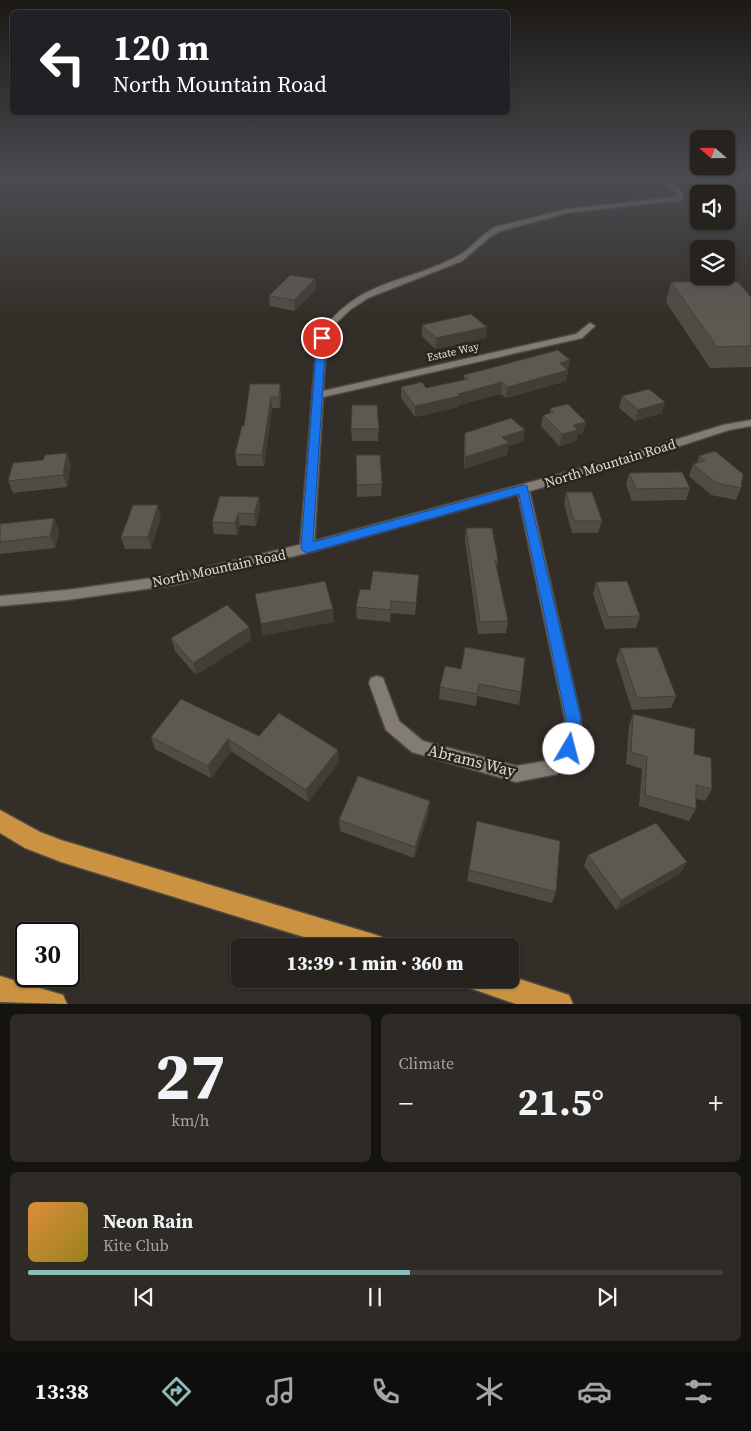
<!DOCTYPE html>
<html lang="en">
<head>
<meta charset="utf-8">
<style>
  :root { --surface:#26221d; --page:#2e2a26; --text:#f1f3f6; --muted:#a4a4a4; --line:#423f3b; --accent:#8bbbb9 }
  body { margin:0; font-family:"Source Serif 4",serif; background:var(--page); color:var(--text); height:100vh; display:flex; flex-direction:column; font-size:19px; white-space:nowrap }
  * { box-sizing:border-box; margin:0 }
  p { font-size:16px; color:var(--muted) }
  .icon { flex:none; width:28px; height:28px; fill:none; stroke:currentColor; stroke-width:2; stroke-linecap:round; stroke-linejoin:round }
  .map { position:relative; height:1004px; overflow:hidden }
  .drawer { display:flex; flex-direction:column; gap:10px; padding:10px; background:#151310; flex:1 }
  .drawer>* { flex:none }
  .guide { position:absolute; left:10px; top:10px; width:500px; height:105px; border-radius:8px; box-shadow:0 1px 4px #0004,0 0 0 1px var(--line); background:#202124; color:#fff; overflow:hidden }
  .needle { width:32px; rotate:290deg }
  .controls { position:absolute; left:690px; top:130px; display:grid; gap:10px }
  .controls a { display:grid; place-items:center; width:45px; height:45px; border-radius:8px; background:var(--surface); box-shadow:0 1px 4px #0004,0 0 0 1px var(--line); font-size:25px }
  .speed { position:absolute; left:15px; top:922px; display:flex; gap:10px; font-size:25px; font-weight:700; text-align:center }
  .speed>* { display:grid; place-content:center; width:65px; height:65px; border-radius:50%; background:var(--surface); box-shadow:0 1px 4px #0004,0 0 0 1px var(--line); line-height:1 }
  .speed .limit { border:2px solid #111; border-radius:8px; background:#fff; color:#111 }
  .pin { position:absolute; display:grid; place-items:center; width:42px; height:42px; color:#fff; margin:-21px; border:2px solid #fff; border-radius:50%; box-shadow:0 1px 5px #0007 }
  .me { position:absolute; width:55px; margin:-28px; rotate:8deg; stroke-linejoin:round; filter:drop-shadow(0 0 4px #0008) }
  .turn { display:flex; align-items:center; gap:18px; height:105px; padding:0 20px; font-size:22px }
  .turn .icon { width:65px; height:65px; stroke-width:2.5 }
  .turn b { display:block; font-size:35px; line-height:42px }
  .big { font-size:38px; font-weight:800; line-height:1.1 }
  .drawer .card { flex:1; display:flex; flex-direction:column; justify-content:center; gap:8px; min-width:0; padding:0 18px; border-radius:8px; background:var(--page) }
  .drawer .dial { align-items:center; gap:0 }
  .dial b { font-size:65px; line-height:1 }
  .song { display:flex; align-items:center; gap:15px }
  .cover { width:60px; height:60px; border-radius:8px; background:linear-gradient(135deg,hsl(30 70% 55%),hsl(50 70% 35%)) }
  .played { height:5px; border-radius:2px; background:linear-gradient(90deg,var(--accent) 55%,var(--line) 55%) }
  .keys { display:flex; justify-content:space-around; direction:ltr }
  .heat { display:flex; justify-content:space-between; align-items:center; font-size:28px; direction:ltr }
  .drawer .tiles { flex:1; display:grid; gap:10px; grid-template-columns:1fr 1fr }
  .card:last-child { grid-column:span 2 }
  .trip { position:absolute; left:231px; top:938px; width:288px; height:50px; border-radius:8px; background:var(--surface); box-shadow:0 1px 4px #0004,0 0 0 1px var(--line); font-weight:800; line-height:50px; text-align:center }
  .menu { display:flex; height:80px; justify-content:space-around; align-items:center; background:#0f0e0c; color:var(--muted) }
  .menu .icon { width:35px; height:35px }
  .menu .selected { color:var(--accent) }
  .menu b { font-size:22px; color:var(--text) }
  .map>svg:first-child { display:block }
</style>
</head>
<body>
<div class="map">
<svg width="751" height="1004" viewBox="0 0 751 1004">
  <rect width="100%" height="100%" fill="#332e27"/>
  <g fill="none" stroke-linecap="round" stroke-linejoin="round">
    <g stroke="#4e4a44" stroke-width="3">
      <g id="minor">
        <path d="M663 179H669L683 193 681 200 567 213 501 231 490 237 462 261 368 298 351 309 337 322 327 338 323 391 576 334 590 323 595 326 582 338 323 397 314 548 312 551H302L300 548 317 338C357 279 399 286 456 257 471 250 480 235 495 227L567 209 676 197 677 194Z"/>
        <path d="M523 485 529 489 581 719 578 749 557 774 516 782 412 752 386 730 369 683 371 678 377 676 383 678 399 721 423 741 516 766 546 761 561 746 565 719 517 489Z"/>
      </g>
    </g>
    <g stroke="#4e4a44" stroke-width="3">
      <path id="tertiary" d="M751 420V426L729 430 612 468 307 553 174 585 67 600 0 606V596L67 590 174 575 307 543 604 462 723 425Z"/>
    </g>
    <g stroke="#4e4a44" stroke-width="3">
      <g id="motorway">
        <path d="M0 810 40 832 61 840 373 934 382 937 385 946H333L61 862 25 848 0 833Z"/>
        <path d="M0 976 63 995 67 1004 0 1002Z"/>
        <path d="M510 976 569 995 573 1004H516L470 988 466 979H510Z"/>
      </g>
    </g>
    <use href="#minor" fill="#827c74" fill-rule="evenodd"/>
    <use href="#tertiary" fill="#827c74" fill-rule="evenodd"/>
    <use href="#motorway" fill="#cb9341" fill-rule="evenodd"/>
  </g>
  <g fill="#504c45">
    <path d="M315 279 316 289 295 311 270 306 269 296Z"/>
    <path d="M671 282 751 297V367L710 368 666 302Z"/>
    <path d="M422 325 487 327 486 338 435 349 422 336Z"/>
    <path d="M570 360 566 381 506 398 501 394 459 405V407L415 417 401 398V387L426 388 464 380V375Z"/>
    <path d="M250 384 281 395 280 408H272L264 466H237L235 454 244 426Z"/>
    <path d="M622 396 662 413 635 421 619 408Z"/>
    <path d="M550 408 586 422 583 433 577 435 576 441 559 446 541 426 543 415 550 413Z"/>
    <path d="M351 429H379L378 441H352Z"/>
    <path d="M465 433 523 441 508 446 507 455 464 469V444Z"/>
    <path d="M356 455 382 484 381 496 357 497Z"/>
    <path d="M699 456 741 488 736 500 711 495 689 476 693 464 697 463Z"/>
    <path d="M71 465 67 487 13 493 8 481Z"/>
    <path d="M629 473 690 488 686 500 632 501 626 485Z"/>
    <path d="M566 492 602 521 598 533H572L564 504Z"/>
    <path d="M259 497 260 509 256 526 240 525 237 535 214 534 212 522Z"/>
    <path d="M161 517 151 549H125L121 537Z"/>
    <path d="M54 518 59 531 55 548 0 554V524Z"/>
    <path d="M466 528 498 560 497 567 508 621 506 633 478 634 465 540Z"/>
    <path d="M596 582 640 616 636 628 605 629 593 594Z"/>
    <path d="M418 588 415 615 391 613 390 622 357 619 356 607 370 590Z"/>
    <path d="M249 627 251 640 196 675 175 651 171 638Z"/>
    <path d="M620 648 676 696 671 708 632 710 616 660Z"/>
    <path d="M445 666 521 692 519 705 477 696 476 706 439 699 440 687Z"/>
    <path d="M633 714 694 754 712 789 705 801 696 799V809L689 821 639 806 642 769 626 764 629 726Z"/>
    <path d="M259 736 338 750 339 762 308 802 231 751 211 778 155 749 151 737Z"/>
    <path d="M429 812 414 858 340 831 339 820Z"/>
    <path d="M477 821 556 892 552 903 467 881Z"/>
    <path d="M588 855 681 873 616 910 584 866Z"/>
  </g>
  <g fill="#413e38">
    <path d="M315 279 316 289 295 311 294 300Z"/>
    <path d="M487 327 486 338 435 349 436 338Z"/>
    <path d="M570 360 566 381 506 398 508 387 560 363Z"/>
    <path d="M502 382 501 394 459 405V407L415 417V406Z"/>
    <path d="M280 384 281 395 280 408 279 397Z"/>
    <path d="M271 397 272 408 264 466 262 455Z"/>
    <path d="M665 402 662 413 635 421 638 410Z"/>
    <path d="M586 422 583 433 577 435 576 441 559 446 562 434 573 425Z"/>
    <path d="M525 430 523 441 508 446 507 455 464 469 465 457 502 437Z"/>
    <path d="M67 453 71 465 67 487 63 475Z"/>
    <path d="M259 497 260 509 256 526 254 514Z"/>
    <path d="M158 505 161 517 151 549 148 537Z"/>
    <path d="M238 513 240 525 237 535 235 523Z"/>
    <path d="M54 518 59 531 55 548 50 536Z"/>
    <path d="M391 601V613L390 622V610Z"/>
    <path d="M333 609 334 622 262 636 261 624Z"/>
    <path d="M249 627 251 640 196 675 193 663Z"/>
    <path d="M228 739 231 751 211 778 208 766Z"/>
    <path d="M338 750 339 762 308 802 306 790Z"/>
    <path d="M430 801 429 812 414 858 415 847Z"/>
    <path d="M687 862 681 873 616 910 621 900Z"/>
  </g>
  <g fill="#5d5850" stroke="#413e38">
    <path d="M290 275 315 279 294 300 269 296Z"/>
    <path d="M671 282H738L751 297V346L717 347Z"/>
    <path d="M471 314 487 327 436 338 422 325Z"/>
    <path d="M558 350 570 360 560 363 568 370 508 387 502 382 458 394 460 396 415 406 401 387 422 382 426 388 468 379 464 375Z"/>
    <path d="M250 384H280L279 397H271L262 455 235 454 242 426H244Z"/>
    <path d="M649 389 665 402 638 410 622 396Z"/>
    <path d="M568 404 586 422 573 425 578 430 562 434 543 415 554 412 550 408Z"/>
    <path d="M352 405H377L379 429H351Z"/>
    <path d="M511 418 525 430 502 437 509 443 465 457V433Z"/>
    <path d="M715 451 743 474 741 488 716 483 693 464 705 461 699 456Z"/>
    <path d="M67 453 63 475 8 481 13 463 43 460 45 455Z"/>
    <path d="M356 455H380L382 484 357 485Z"/>
    <path d="M682 472 690 488 636 489 629 473Z"/>
    <path d="M566 492H592L602 521H574Z"/>
    <path d="M220 496 259 497 254 514 238 513 235 523 212 522Z"/>
    <path d="M133 505H158L148 537H121Z"/>
    <path d="M54 518 50 536 0 542V524Z"/>
    <path d="M466 528H492L498 560H495L508 621 480 622Z"/>
    <path d="M373 571 419 575 416 603 391 601 390 610 356 607 360 589 370 590Z"/>
    <path d="M325 581 333 609 261 624 255 594Z"/>
    <path d="M627 581 640 616 608 617 596 582Z"/>
    <path d="M227 605 249 627 193 663 171 638Z"/>
    <path d="M465 647 525 658 521 692 479 684 477 694 440 687 445 666 461 669Z"/>
    <path d="M657 647 676 696 637 698 620 648Z"/>
    <path d="M181 699 259 736 279 713 338 750 306 790 228 739 208 766 151 737Z"/>
    <path d="M633 714 695 729 694 754 711 758 712 789 696 785V809L645 795 647 757 631 752Z"/>
    <path d="M358 776 430 801 415 847 339 820Z"/>
    <path d="M477 821 560 841 556 892 469 870Z"/>
    <path d="M656 823 687 862 621 900 588 855Z"/>
  </g>
  <linearGradient id="sky" x2="0" y2="1"><stop stop-color="#1c1915"/><stop offset="0.56" stop-color="#4a4c52"/><stop offset="1" stop-color="#4a4c52" stop-opacity="0"/></linearGradient>
  <rect width="751" height="319" fill="url(#sky)"/>
  <path fill="#1a73e8" stroke="#114b97" d="M322 335 326 338 313 542 523 485 527 486 581 719 574 754 569 756 563 754 561 749 566 719 519 494 307 553 303 551 301 548 317 338Z"/>
  <g text-anchor="middle" dominant-baseline="central" stroke-width="5" stroke-linejoin="round" paint-order="stroke">
    <g font-size="11" fill="#e0ddd8" stroke="#29241d">
      <text transform="translate(453 352) rotate(-13)">Estate Way</text>
    </g>
    <g font-size="14" fill="#e0ddd8" stroke="#29241d">
      <text transform="translate(610 463) rotate(-17)">North Mountain Road</text>
      <text transform="translate(219 568) rotate(-12)">North Mountain Road</text>
    </g>
    <g font-size="16" fill="#e0ddd8" stroke="#29241d">
      <text transform="translate(472 760) rotate(14)">Abrams Way</text>
    </g>
  </g>
</svg>
<div class="controls">
<a><svg class="needle" viewBox="-14 -14 28 28"><path d="M0-13l5 13h-10z" fill="#e53935"/><path d="M0 13l5-13h-10z" fill="#a4a4a4"/></svg></a>
<a><svg class="icon" aria-label="sound" viewBox="0 0 24 24"><path d="M4 9h4l5-4v14l-5-4H4zM17 9q2 3 0 6"/></svg></a>
<a><svg class="icon" aria-label="layers" viewBox="0 0 24 24"><path d="M12 4l9 5-9 5-9-5zM3 14l9 5 9-5"/></svg></a>
</div>
<div class="speed"><div class="limit">30</div></div>
<div class="pin" style="left:322px;top:338px;background:#d93025"><svg class="icon" aria-label="arrive" viewBox="0 0 24 24"><path d="M6 21V4h12l-3 4 3 4H6"/></svg></div>
<svg class="me" style="left:569px;top:749px" viewBox="-20 -20 40 40"><circle r="19" fill="#fff"/><path d="M0-13L10 11 0 6-10 11z" fill="#1a73e8"/></svg>
<div class="trip">13:39 · 1 min · 360 m</div>
<div class="guide">
<div class="turn"><svg class="icon" aria-label="left" viewBox="0 0 24 24"><path d="M17 20v-9H6M10 6l-5 5 5 5"/></svg><div><b>120 m</b>North Mountain Road</div></div>
</div>
</div>
<section class="drawer">
<div class="tiles">
<div class="card dial"><b>27</b><p>km/h</p></div>
<div class="card"><p>Climate</p>
<div class="heat"><a>−</a><b class="big">21.5°</b><a>+</a></div>
</div>
<div class="card">
<div class="song"><i class="cover"></i><div><b>Neon Rain</b><p>Kite Club</p></div></div>
<div class="played"></div>
<div class="keys"><svg class="icon" aria-label="previous" viewBox="0 0 24 24"><path d="M18 5L8 12l10 7zM5 5v14"/></svg><svg class="icon" aria-label="pause" viewBox="0 0 24 24"><path d="M8 5v14M16 5v14"/></svg><svg class="icon" aria-label="next" viewBox="0 0 24 24"><path d="M6 5l10 7-10 7zM19 5v14"/></svg></div>
</div>
</div>
</section>
<nav class="menu">
<b>13:38</b>
<svg class="icon selected" aria-label="directions" viewBox="0 0 24 24"><path d="M12 3l9 9-9 9-9-9zM9 14v-3h6M13 9l2 2-2 2"/></svg>
<svg class="icon" aria-label="music" viewBox="0 0 24 24"><path d="M9 18V5l10-2v13"/><circle cx="6" cy="18" r="3"/><circle cx="16" cy="16" r="3"/></svg>
<svg class="icon" aria-label="phone" viewBox="0 0 24 24"><path d="M5 4h4l2 5-3 2q2 4 5 5l2-3 5 2v4C11 20 4 13 5 4z"/></svg>
<svg class="icon" aria-label="climate" viewBox="0 0 24 24"><path d="M12 3v18M4 7l16 10M4 17L20 7"/></svg>
<svg class="icon" aria-label="car" viewBox="0 0 24 24"><path d="M5 17H2v-5l4-1 3-4h7l3 4 3 1v5h-3M9 17h6M6 11h13"/><circle cx="7" cy="17" r="2"/><circle cx="17" cy="17" r="2"/></svg>
<svg class="icon" aria-label="filters" viewBox="0 0 24 24"><path d="M4 7h16M4 17h16"/><circle cx="9" cy="7" r="2"/><circle cx="15" cy="17" r="2"/></svg>
</nav>
</body>
</html>
